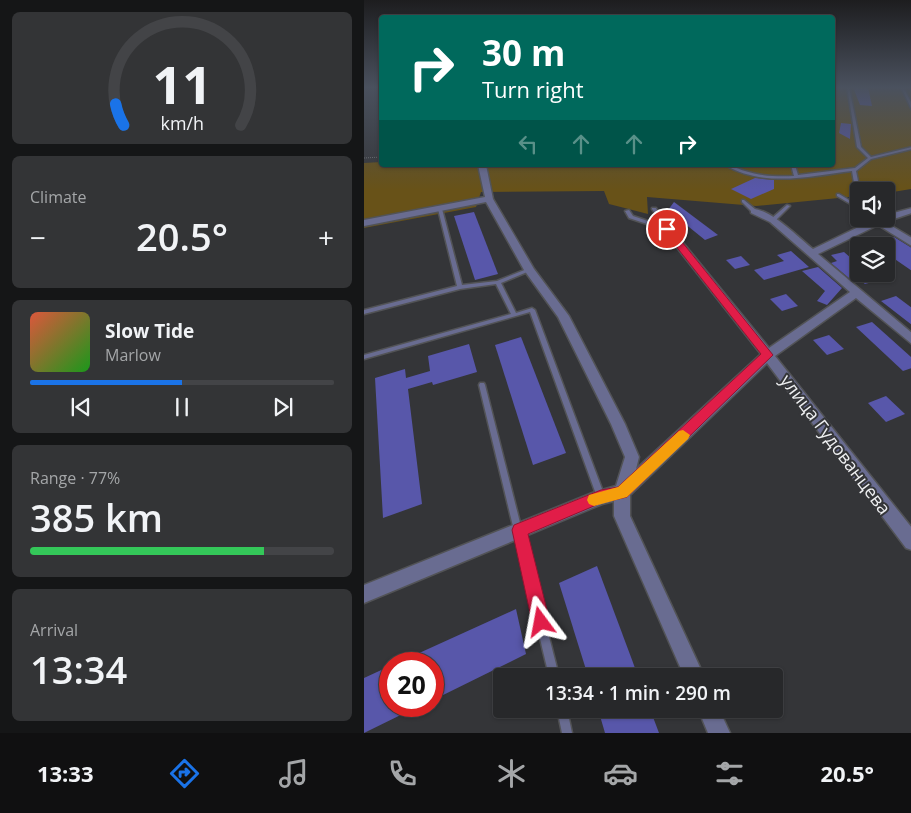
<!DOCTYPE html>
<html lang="en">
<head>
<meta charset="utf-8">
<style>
  :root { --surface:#27282a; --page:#333436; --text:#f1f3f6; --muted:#a4a6a8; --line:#434447; --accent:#1a73e8 }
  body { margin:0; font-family:"Open Sans",sans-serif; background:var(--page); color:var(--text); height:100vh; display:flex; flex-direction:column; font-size:19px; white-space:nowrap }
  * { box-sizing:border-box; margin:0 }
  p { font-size:16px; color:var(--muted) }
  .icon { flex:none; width:28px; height:28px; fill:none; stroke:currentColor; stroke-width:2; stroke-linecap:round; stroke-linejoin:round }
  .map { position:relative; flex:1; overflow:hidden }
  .drawer { display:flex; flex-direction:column; gap:12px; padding:12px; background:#151617; width:364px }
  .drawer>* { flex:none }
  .banner { position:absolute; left:15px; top:15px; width:456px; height:152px; border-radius:5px; box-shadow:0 1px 4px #0004,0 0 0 1px var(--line); background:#00695c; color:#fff; overflow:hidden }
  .fabs { position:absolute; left:486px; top:182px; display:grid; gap:10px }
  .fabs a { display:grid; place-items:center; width:45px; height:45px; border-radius:5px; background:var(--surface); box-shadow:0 1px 4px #0004,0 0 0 1px var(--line); font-size:25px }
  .speed { position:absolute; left:15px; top:652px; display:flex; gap:10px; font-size:25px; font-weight:700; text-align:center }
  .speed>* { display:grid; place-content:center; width:65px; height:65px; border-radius:50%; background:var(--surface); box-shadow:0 1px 4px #0004,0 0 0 1px var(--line); line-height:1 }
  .speed .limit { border:8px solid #d22; background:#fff; color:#111 }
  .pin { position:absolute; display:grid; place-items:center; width:42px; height:42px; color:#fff; margin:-21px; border:2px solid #fff; border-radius:50%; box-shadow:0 1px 5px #0007 }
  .me { position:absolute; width:55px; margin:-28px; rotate:347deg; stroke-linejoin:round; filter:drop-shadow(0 0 4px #0008) }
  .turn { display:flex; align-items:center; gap:18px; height:105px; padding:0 20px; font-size:22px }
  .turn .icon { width:65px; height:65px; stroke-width:2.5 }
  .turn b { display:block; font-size:35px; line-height:42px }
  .lanes { display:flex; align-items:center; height:48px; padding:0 20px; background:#0003; justify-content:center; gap:25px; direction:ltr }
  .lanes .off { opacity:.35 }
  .big { font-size:38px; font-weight:600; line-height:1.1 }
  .drawer .card { flex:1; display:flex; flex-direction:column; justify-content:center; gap:8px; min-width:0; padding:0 18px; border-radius:8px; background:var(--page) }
  .drawer .dial { align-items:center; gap:0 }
  .dial svg { height:130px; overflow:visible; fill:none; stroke:var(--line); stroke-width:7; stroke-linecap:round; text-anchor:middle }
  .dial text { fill:var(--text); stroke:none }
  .song { display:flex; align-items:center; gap:15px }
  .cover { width:60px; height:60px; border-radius:8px; background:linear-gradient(135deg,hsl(10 70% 55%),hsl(120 70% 35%)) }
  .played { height:5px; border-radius:2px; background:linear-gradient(90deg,var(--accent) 50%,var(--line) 50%) }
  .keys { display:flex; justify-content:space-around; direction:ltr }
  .heat { display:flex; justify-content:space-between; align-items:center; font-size:28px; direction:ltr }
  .charge { height:8px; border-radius:4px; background:linear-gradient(90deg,#34c759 77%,var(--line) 0) }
  .trip { position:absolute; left:129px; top:668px; width:290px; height:50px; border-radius:5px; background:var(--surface); box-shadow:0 1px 4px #0004,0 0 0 1px var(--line); font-weight:600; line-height:50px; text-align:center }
  .menu { display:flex; height:80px; justify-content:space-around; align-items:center; background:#101011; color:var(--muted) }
  .menu .icon { width:35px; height:35px }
  .menu .on { color:var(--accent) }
  .menu b { font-size:22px; color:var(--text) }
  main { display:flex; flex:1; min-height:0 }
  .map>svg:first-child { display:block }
</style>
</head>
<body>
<main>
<section class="drawer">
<div class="card dial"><svg viewBox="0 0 100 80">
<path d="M14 69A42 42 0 1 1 86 69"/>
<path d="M14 69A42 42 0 0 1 9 56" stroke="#1a73e8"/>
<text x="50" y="56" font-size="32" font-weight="700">11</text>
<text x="50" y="72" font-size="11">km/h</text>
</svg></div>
<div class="card"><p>Climate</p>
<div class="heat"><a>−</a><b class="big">20.5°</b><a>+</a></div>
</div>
<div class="card">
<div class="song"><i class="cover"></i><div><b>Slow Tide</b><p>Marlow</p></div></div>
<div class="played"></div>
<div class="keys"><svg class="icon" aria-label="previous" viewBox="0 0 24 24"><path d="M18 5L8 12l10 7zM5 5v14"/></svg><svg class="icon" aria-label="pause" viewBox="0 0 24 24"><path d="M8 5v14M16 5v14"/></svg><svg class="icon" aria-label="next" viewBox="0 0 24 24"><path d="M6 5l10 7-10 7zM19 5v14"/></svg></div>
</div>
<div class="card"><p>Range · 77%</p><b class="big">385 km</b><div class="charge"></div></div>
<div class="card"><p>Arrival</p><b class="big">13:34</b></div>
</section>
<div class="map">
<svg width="548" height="733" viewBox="0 0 548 733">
  <rect width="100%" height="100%" fill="#343538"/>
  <path fill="#685218" d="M469 87H547V189L523 193 522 191H495V196L392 206 283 197 284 214 245 204 240 191 117 192 112 207 0 228V163L17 162 18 165H469Z"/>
  <g fill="#5857aa">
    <path d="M489 87H504L508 106 496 105Z"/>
    <path d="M477 123 487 124 486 139 475 133Z"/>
    <path d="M391 178 410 180V189L387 199 367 189Z"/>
    <path d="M310 202 354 235 341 240 304 210Z"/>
    <path d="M110 212 134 274 111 280 90 216Z"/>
    <path d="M530 237 548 248V271L522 253V246H512L509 244Z"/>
    <path d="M427 251 445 267 400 280 390 270 420 261 413 255Z"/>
    <path d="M480 252 495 265V274H507L515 280 501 284 489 275 486 279 467 263 473 261 467 255Z"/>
    <path d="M377 256 386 265 371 269 362 260Z"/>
    <path d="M454 267 478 288 463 305 453 301 461 291 438 271Z"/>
    <path d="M422 294 434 306 418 311 406 299Z"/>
    <path d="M532 296 548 308V325L517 301Z"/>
    <path d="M508 322 548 358V368L539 371 492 327Z"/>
    <path d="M465 335 480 349 463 355 449 340Z"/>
    <path d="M157 337 202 453 169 465 131 345Z"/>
    <path d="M105 344 113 372 69 385 68 382 44 389 58 504 19 518 11 378 41 369 42 378 66 371 64 356Z"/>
    <path d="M522 396 541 414 522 422 504 403Z"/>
    <path d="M233 566 274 676H224L195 583Z"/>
    <path d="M152 609 162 654 69 700V664H31Z"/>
    <path d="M26 666V706H55L0 733V678Z"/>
    <path d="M234 709H286L295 733H241Z"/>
  </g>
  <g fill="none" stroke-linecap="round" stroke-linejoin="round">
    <g stroke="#525356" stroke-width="3">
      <g id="lane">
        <path d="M483 87H485L497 147 507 157 548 147V149L507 159 492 171 496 191 495 201 493 200 488 171C447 176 400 188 361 165 368 165 374 169 381 171 396 176 414 177 430 176L427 165H431L434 175 491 168 504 158 493 147Z"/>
        <path d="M537 87H539L548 104V110Z"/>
        <path d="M473 194H475L495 206V209L473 196Z"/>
        <path d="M378 200H380L392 210V212H388L378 202Z"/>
        <path d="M423 205 426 206 411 221H407V219Z"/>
        <path d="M74 208 78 209 98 285 133 281 163 269 165 268 168 270 137 283 152 313 168 308 171 310 241 497 240 500 237 501 234 500 233 497 166 312 0 359V355L147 314 132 284 96 289 0 314V310L93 286 74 209Z"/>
        <path d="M288 208H292L305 229V230H301L265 218 261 211 265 210 269 216 299 226 288 209Z"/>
        <path d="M116 383H120L121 385 195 676H185L115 385Z"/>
        <path d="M193 709H203L208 733H198Z"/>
      </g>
    </g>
    <g stroke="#525356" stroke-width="3">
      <g id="street">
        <path d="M114 165H122L129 199 170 269 205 316 261 424 275 457 272 469 397 354 300 231V227H306L405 348 486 292 406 222 387 213V209C405 207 435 238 449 249L511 219H522V215L548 208V213L521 222 548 238V246L514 225 454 254 548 333V344L492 298 411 356 548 528V550L542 548 403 363 266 495V516L340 676H320L250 516V501L238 504 0 603V585L231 492 252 486 261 457 247 424 194 317 160 270 122 202 0 226V220L121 197Z"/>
        <path d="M334 709H355L366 733H344Z"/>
      </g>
    </g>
    <path stroke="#737476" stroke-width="1" stroke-dasharray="1 1" stroke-linecap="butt" d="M0 158 18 157"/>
    <use href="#lane" fill="#696c91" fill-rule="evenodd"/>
    <use href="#street" fill="#696c91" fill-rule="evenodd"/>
  </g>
  <linearGradient id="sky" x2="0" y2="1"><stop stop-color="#1d1d1f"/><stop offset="0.46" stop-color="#4a515e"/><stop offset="1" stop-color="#4a515e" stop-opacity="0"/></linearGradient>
  <rect width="548" height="190" fill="url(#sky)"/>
  <path fill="#e11d48" stroke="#92132f" d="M303 226 306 227 409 355 263 497 237 503 164 534 186 622 183 628 177 630 171 628 168 622 148 530 150 525 237 490 254 487 397 354 300 231V227Z"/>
  <path fill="#f59e0b" d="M319 430 326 435 324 439 263 497 230 506 225 504 223 500 225 495 254 487 315 431Z"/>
  <g text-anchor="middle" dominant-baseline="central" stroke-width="4" stroke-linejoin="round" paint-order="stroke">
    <g font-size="18" fill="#eeeff1" stroke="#343538">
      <text transform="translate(472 444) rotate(53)">улица Гудованцева</text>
    </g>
  </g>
</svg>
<div class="fabs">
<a><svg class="icon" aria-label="sound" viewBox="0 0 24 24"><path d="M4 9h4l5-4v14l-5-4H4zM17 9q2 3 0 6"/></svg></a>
<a><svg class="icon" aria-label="layers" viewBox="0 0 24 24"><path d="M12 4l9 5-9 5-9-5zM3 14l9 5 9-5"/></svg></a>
</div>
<div class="speed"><div class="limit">20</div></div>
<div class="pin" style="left:303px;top:229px;background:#d93025"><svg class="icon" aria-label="arrive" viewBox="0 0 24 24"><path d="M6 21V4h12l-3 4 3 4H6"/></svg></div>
<svg class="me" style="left:177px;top:622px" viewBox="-20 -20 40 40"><path d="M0-17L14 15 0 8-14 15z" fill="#e11d48" stroke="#fff" stroke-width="4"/></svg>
<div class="trip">13:34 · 1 min · 290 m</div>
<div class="banner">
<div class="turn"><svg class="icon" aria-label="right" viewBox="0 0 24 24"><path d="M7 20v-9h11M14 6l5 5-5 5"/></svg><div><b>30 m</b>Turn right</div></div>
<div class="lanes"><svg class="icon off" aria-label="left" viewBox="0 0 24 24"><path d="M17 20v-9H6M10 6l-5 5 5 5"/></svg><svg class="icon off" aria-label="ahead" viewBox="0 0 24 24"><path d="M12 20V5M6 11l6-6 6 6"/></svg><svg class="icon off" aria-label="ahead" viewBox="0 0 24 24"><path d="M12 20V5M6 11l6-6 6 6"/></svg><svg class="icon" aria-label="right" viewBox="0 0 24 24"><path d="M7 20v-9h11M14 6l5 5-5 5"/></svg></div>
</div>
</div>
</main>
<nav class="menu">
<b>13:33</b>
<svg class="icon on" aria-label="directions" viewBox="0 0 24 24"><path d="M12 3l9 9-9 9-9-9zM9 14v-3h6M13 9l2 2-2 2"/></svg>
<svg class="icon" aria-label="music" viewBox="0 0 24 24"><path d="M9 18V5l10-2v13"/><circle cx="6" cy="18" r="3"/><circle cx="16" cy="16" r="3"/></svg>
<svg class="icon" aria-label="phone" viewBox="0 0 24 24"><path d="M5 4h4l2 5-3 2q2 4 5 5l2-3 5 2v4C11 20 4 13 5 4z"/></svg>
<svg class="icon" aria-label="climate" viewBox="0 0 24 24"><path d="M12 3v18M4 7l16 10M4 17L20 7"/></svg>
<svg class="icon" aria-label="car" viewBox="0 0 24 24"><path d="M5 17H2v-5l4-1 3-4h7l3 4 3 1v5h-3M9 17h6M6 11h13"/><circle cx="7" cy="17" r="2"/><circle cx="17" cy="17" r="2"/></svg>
<svg class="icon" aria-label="filters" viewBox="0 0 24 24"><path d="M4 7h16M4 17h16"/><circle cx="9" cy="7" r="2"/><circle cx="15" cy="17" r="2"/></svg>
<b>20.5°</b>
</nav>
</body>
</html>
